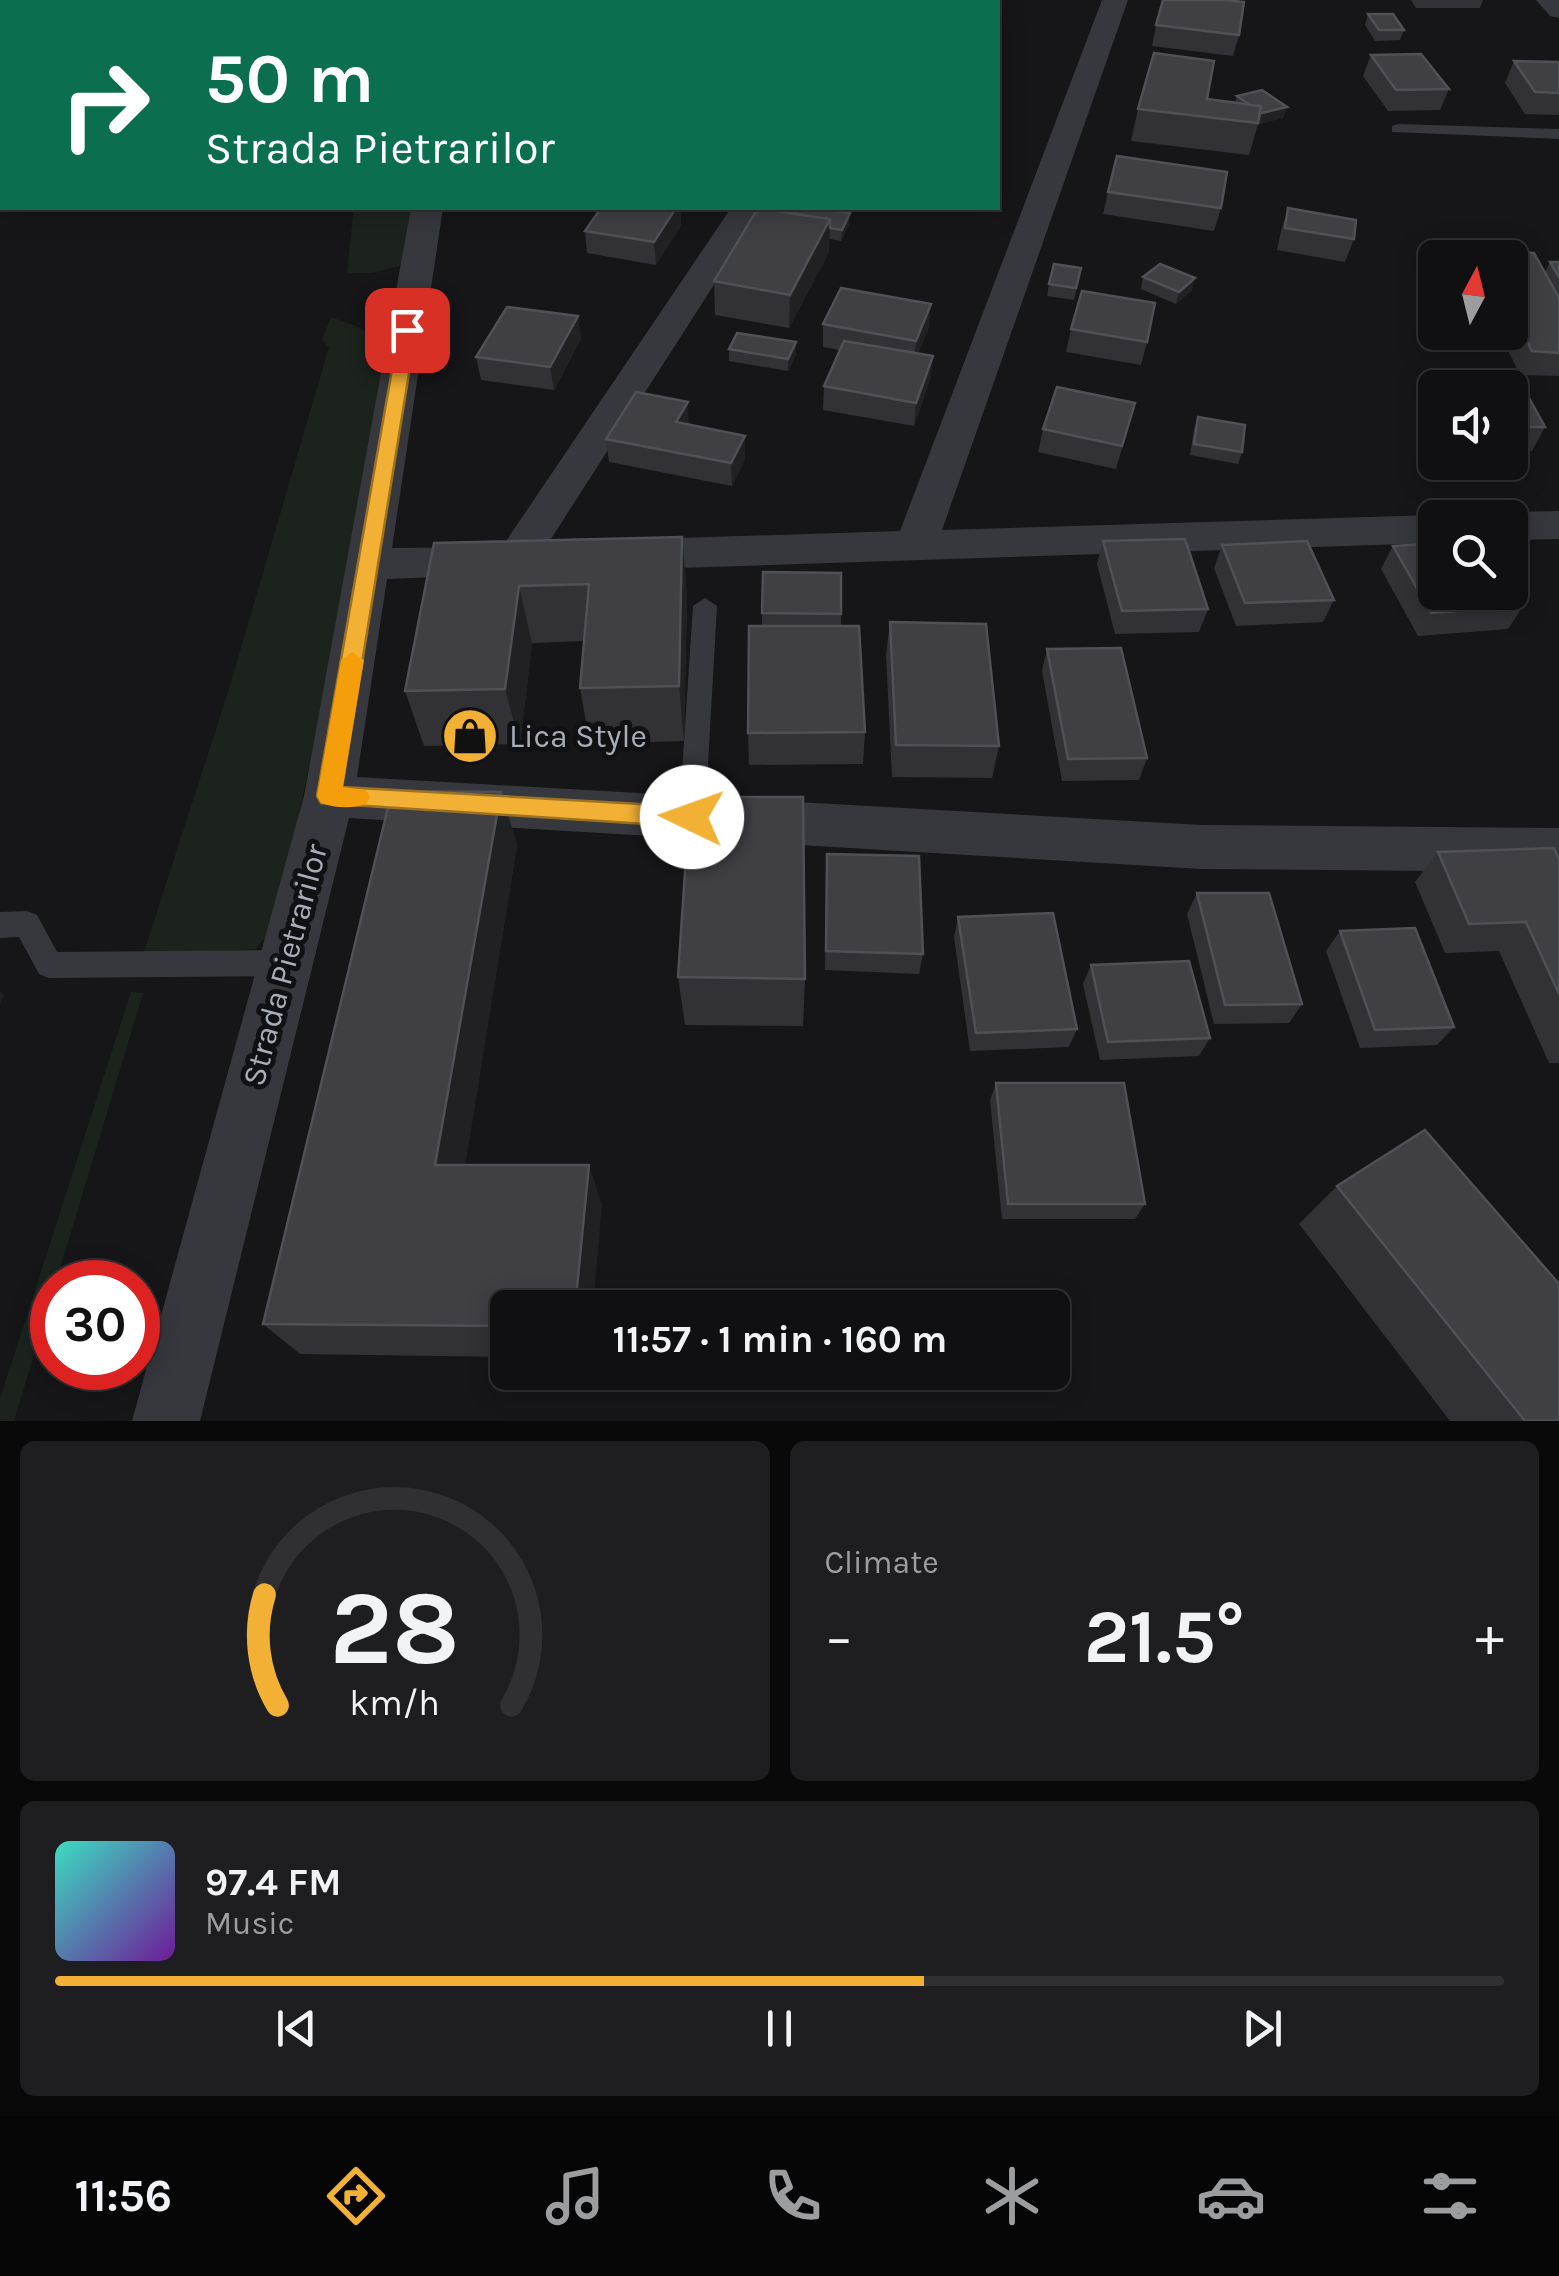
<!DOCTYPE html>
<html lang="en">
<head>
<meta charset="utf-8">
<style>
  :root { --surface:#101012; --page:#1e1e20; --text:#f1f3f6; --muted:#9c9d9f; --line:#303032; --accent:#f2b134 }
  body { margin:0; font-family:Karla,sans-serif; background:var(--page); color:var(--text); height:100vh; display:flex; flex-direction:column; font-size:38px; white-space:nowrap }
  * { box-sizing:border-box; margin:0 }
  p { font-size:32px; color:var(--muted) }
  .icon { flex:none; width:55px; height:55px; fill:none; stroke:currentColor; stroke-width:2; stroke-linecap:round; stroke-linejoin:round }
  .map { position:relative; height:1421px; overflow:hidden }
  .panel { display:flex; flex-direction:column; gap:20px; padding:20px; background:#09090a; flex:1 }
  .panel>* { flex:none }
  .top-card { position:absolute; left:0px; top:0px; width:1000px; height:210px; box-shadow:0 5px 25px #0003,0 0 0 2px var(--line); background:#0b6e4f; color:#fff; overflow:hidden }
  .needle { width:65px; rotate:7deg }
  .fabs { position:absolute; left:1418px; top:240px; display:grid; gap:20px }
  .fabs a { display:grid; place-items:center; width:110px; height:110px; border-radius:15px; background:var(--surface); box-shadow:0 5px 25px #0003,0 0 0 2px var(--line); font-size:50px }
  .speed { position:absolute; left:30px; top:1260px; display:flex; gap:20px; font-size:50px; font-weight:700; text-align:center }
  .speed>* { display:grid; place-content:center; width:130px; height:130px; border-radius:50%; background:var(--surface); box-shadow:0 5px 25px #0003,0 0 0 2px var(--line); line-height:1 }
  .speed .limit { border:15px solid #d22; background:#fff; color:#111 }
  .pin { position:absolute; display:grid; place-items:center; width:85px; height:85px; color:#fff; margin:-42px; border-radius:20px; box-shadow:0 5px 15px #0006 }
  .me { position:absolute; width:110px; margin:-55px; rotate:273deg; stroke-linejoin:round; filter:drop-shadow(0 0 8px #0008) }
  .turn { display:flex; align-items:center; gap:35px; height:210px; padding:0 40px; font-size:45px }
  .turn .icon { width:130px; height:130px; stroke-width:2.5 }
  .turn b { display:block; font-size:70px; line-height:85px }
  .big { font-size:75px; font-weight:700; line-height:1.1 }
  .panel .widget { flex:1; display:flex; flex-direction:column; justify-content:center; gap:15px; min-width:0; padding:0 35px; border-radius:15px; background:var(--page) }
  .panel .dial { align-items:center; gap:0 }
  .dial svg { height:260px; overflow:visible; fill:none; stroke:var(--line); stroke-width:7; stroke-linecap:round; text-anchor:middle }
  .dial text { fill:var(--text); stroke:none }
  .song { display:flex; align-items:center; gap:30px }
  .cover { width:120px; height:120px; border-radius:15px; background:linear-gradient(135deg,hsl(170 70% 55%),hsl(280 70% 35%)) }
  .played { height:10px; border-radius:5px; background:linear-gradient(90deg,var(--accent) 60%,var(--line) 60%) }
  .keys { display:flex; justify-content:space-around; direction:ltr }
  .heat { display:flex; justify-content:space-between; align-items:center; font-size:55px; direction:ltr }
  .panel .tiles { flex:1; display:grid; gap:20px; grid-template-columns:1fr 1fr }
  .widget:last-child { grid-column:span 2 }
  .trip { position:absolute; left:490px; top:1290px; width:580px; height:100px; border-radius:15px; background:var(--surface); box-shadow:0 5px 25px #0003,0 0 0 2px var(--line); font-weight:700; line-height:100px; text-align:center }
  .tabs { display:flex; height:160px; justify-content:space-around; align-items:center; background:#060607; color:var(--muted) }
  .tabs .icon { width:70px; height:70px }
  .tabs .active { color:var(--accent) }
  .tabs b { font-size:45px; color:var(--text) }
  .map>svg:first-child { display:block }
</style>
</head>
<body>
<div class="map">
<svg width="1559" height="1421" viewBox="0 0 1559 1421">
  <rect width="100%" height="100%" fill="#161618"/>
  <g fill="#1c231d">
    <path d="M354 208H414L410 263 372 273H347Z"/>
    <path d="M331 317 361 328 392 356 389 387 275 927 255 949 143 955 229 689 329 347 322 340Z"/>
    <path d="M131 992 143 993 14 1421H0V1399Z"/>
  </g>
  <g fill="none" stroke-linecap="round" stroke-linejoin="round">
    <g fill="#37383d" fill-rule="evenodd">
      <path d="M1398 124 1559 129V139L1392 132V126Z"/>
      <path d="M705 598 717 606 705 817 701 825 692 828 683 825 679 817 693 606Z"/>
      <path d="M27 911 37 915 57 952 286 950 296 954 300 963 296 972 286 976 49 978 39 974 19 937 0 938V912Z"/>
    </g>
    <g fill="#37383d" fill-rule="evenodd">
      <rect x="407" y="0" width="26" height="2"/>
      <path d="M641 0H667L668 2H642Z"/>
      <path d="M1102 0H1128L942 530 1435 515 1445 518H1435V543L617 570 602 566 596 555 602 544 617 540 900 531Z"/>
      <path d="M1536 0H1559V18L1550 16Z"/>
      <path d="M411 208H443L392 548 502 547 731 208 762 210 531 570 516 574 387 579 357 777 1201 825 1559 828V872L1201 869 349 818 200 1421H132L304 796Z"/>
      <path d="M1559 511V539L1510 540V518H1494L1510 512Z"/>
    </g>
  </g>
  <g fill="#323236">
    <path d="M158 0H357V2H159Z"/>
    <path d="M1411 0H1483L1480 8H1416Z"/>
    <path d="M1368 14 1404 30 1400 40 1375 41 1365 25Z"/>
    <path d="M1156 25 1239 35 1233 56 1152 46Z"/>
    <path d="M1371 55 1449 89 1440 110 1388 111 1363 76Z"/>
    <path d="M1514 61 1559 62V115L1525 114 1505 83Z"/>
    <path d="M1237 96 1287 107 1283 118 1258 124 1249 155 1131 141 1138 109 1207 99 1235 103Z"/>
    <path d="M1108 192 1221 208 1214 231 1103 214Z"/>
    <path d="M601 208H680L681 225 656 265 587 253 585 231Z"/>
    <path d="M758 208 849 225 841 241 829 239V252L789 328 715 315 714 281Z"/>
    <path d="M1288 208 1354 239 1345 262 1277 250 1281 231Z"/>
    <path d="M1482 251 1534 253 1545 272 1550 262H1559V376L1520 375 1499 332H1510V258H1479Z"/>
    <path d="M1081 268 1074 300 1047 296 1049 284Z"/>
    <path d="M1143 277 1192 290 1176 304 1141 289Z"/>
    <path d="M578 316 581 339 554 390 481 380 476 357Z"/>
    <path d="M823 324 929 327 918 353 933 356 930 379 914 426 823 410 824 386 839 350 823 347Z"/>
    <path d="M1071 329 1147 342 1141 365 1066 352Z"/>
    <path d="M796 342V354L788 371 729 361V349Z"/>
    <path d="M1437 375 1517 376 1545 427 1532 451 1510 450V388H1435V418L1426 398Z"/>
    <path d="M1135 403 1116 469 1038 452 1043 429Z"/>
    <path d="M1198 417 1242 452 1238 464 1190 455 1194 429Z"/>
    <path d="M745 436V459L732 486 609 462 606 439Z"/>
    <path d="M682 537 687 595 684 741 590 744 580 688 584 641 532 643 520 744 424 746 405 691 434 543Z"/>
    <path d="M1103 541 1208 609 1199 632 1115 634 1097 564Z"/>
    <path d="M1222 545 1334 600 1323 622 1236 626 1214 568Z"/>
    <path d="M1393 546 1523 606 1508 629 1418 636 1381 569Z"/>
    <path d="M762 613 841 614V626L865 732 863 764 749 765 748 733 762 626Z"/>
    <path d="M890 622 999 746 992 778 892 777 886 655Z"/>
    <path d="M1047 649 1147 758 1139 780 1062 781 1042 671Z"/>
    <path d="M501 792 517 845 465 1165 602 1205 508 1308V1357L300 1354 263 1324Z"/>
    <path d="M1438 852 1559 859V1063H1549L1499 951 1445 953 1415 882Z"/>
    <path d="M827 854 923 954 919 974 825 970Z"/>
    <path d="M1197 893 1302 1004 1289 1023 1214 1024 1187 914Z"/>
    <path d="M958 917 1077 1029 1069 1047 970 1051 954 937Z"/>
    <path d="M1340 931 1454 1027 1437 1045 1360 1048 1326 951Z"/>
    <path d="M1091 965 1210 1038 1199 1056 1100 1060 1083 984Z"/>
    <path d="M678 977 805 979 803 1026 685 1025Z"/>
    <path d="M996 1083 1145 1204 1135 1219H1002L990 1100Z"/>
    <path d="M1337 1186 1559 1421H1450L1299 1224Z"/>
  </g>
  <g fill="#212124">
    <path d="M1287 107 1283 118 1259 124 1262 113Z"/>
    <path d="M676 208H680L681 225 656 265 654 242Z"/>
    <path d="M850 213 849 225 841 241 842 230Z"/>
    <path d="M830 219 829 252 789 328 790 295Z"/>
    <path d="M1195 278 1192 290 1176 304 1179 292Z"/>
    <path d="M931 304 929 327 914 364 916 341Z"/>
    <path d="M578 316 581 339 554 390 550 367Z"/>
    <path d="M796 342V354L788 371V359Z"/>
    <path d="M933 356 930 379 914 426 916 403Z"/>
    <path d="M688 402 689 425 676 422Z"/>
    <path d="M745 436V459L732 486 731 463Z"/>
    <path d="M682 537 687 595 684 741 679 686Z"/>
    <path d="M519 586 532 643 520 744 505 689Z"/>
    <path d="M501 792 517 845 459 1204 435 1165Z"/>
    <path d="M0 991 4 995 0 1006Z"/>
    <path d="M589 1165 602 1205 593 1308H575Z"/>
  </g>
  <g fill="#3f3f44" stroke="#4f5156" stroke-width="2.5">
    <rect x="461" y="0" width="43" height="2"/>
    <path d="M680 0H738L739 2H681Z"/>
    <path d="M766 0H816L830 2H764Z"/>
    <path d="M1163 0H1226L1244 2 1239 35 1156 25Z"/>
    <path d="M1368 14H1393L1404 30H1379Z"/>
    <path d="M1154 53 1214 61 1207 99 1261 106 1258 123 1138 109Z"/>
    <path d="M1421 54 1449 89 1396 90 1371 55Z"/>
    <path d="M1514 61 1559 62V93L1535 92Z"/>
    <path d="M1262 90 1287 107 1262 113 1260 112 1261 106 1250 105 1237 96Z"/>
    <path d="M1117 156 1227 172 1221 208 1108 192Z"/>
    <path d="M601 208H676L654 242 585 231Z"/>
    <path d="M758 208 830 219 790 295 714 281Z"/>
    <path d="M798 208H812L850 213 842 230 830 228V219L795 214Z"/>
    <path d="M1288 208 1356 220 1354 239 1285 228Z"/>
    <path d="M1482 251 1534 253 1559 298V353L1532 351 1510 307V258H1485Z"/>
    <path d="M1550 262H1559V277Z"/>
    <path d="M1054 264 1081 268 1076 288 1049 284Z"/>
    <path d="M1160 264 1195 278 1179 292 1143 277Z"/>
    <path d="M841 288 931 304 916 341 823 324Z"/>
    <path d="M1082 291 1155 303 1147 342 1071 329Z"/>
    <path d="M507 307 578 316 550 367 476 357Z"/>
    <path d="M737 333 796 342 788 359 729 349Z"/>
    <path d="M844 341 933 356 916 403 824 386Z"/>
    <path d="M1437 375 1517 376 1545 427H1510V388H1443Z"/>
    <path d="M1057 387 1135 403 1122 446 1043 429Z"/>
    <path d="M636 392 688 402 676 422 745 436 731 463 606 439Z"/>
    <path d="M1198 417 1245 425 1242 452 1194 444Z"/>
    <path d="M682 537 679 686 580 688 589 584 519 586 505 689 405 691 434 543Z"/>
    <path d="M1185 539 1208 609 1122 611 1103 541Z"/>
    <path d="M1307 541 1334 600 1245 603 1222 545Z"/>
    <path d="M1435 543V592H1510V585L1523 606 1431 613 1393 546Z"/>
    <path d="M763 572 841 573V614L762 613Z"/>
    <path d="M890 622 986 624 999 746 896 745Z"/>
    <path d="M749 626H859L865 732 748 733Z"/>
    <path d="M1121 648 1147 758 1068 759 1047 649Z"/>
    <path d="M392 791 501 792 435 1165H589L575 1308H508V1326L263 1324Z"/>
    <path d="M690 797H803L805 979 678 977Z"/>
    <path d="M1554 848 1559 859V994L1526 922 1469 924 1438 852Z"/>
    <path d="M827 854 919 856 923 954 826 951Z"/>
    <path d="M1197 893H1269L1302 1004 1225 1005Z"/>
    <path d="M1053 913 1077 1029 976 1033 958 917Z"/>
    <path d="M1415 928 1454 1027 1375 1030 1340 931Z"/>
    <path d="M1189 961 1210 1038 1108 1042 1091 965Z"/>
    <path d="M996 1083H1124L1145 1204H1008Z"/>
    <path d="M1425 1130 1559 1284V1421H1525L1337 1186Z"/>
  </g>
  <path fill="#f2b134" stroke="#9d7322" stroke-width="2.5" d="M407 325 416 330 342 787 692 807 700 810 704 817 700 824 692 827 321 803 317 796 399 330Z"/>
  <path fill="#f59e0b" d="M352 652 364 660 343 787 366 790 370 797 366 804C353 809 334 808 321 803L317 796 341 660Z"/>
  <defs>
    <g id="shop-disc" transform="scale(2.875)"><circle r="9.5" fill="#f2b134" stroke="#111113"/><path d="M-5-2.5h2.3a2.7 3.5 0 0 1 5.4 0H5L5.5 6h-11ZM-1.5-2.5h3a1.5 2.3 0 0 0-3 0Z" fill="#111"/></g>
  </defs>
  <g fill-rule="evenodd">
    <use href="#shop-disc" x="470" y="736"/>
  </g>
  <g text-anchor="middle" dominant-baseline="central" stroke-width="10" stroke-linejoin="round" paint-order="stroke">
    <g font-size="32" fill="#a8adb8" stroke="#111113" text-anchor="start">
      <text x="509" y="736">Lica Style</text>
    </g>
    <g font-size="32" fill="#a8adb8" stroke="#111113">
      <text transform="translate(285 965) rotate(-75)">Strada Pietrarilor</text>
    </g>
  </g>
</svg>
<div class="fabs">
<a><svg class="needle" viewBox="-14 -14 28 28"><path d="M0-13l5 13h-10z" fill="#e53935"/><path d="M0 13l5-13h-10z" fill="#9c9d9f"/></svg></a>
<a><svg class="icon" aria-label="sound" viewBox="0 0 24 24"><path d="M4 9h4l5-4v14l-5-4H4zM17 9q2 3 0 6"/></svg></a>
<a><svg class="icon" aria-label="search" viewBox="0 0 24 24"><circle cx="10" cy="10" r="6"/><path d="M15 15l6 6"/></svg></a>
</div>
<div class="speed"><div class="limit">30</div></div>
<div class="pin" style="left:407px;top:330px;background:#d93025"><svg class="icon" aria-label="arrive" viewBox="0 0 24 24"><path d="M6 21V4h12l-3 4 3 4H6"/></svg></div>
<svg class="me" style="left:692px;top:817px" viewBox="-20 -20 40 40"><circle r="19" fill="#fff"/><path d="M0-13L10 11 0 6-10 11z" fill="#f2b134"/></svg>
<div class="trip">11:57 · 1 min · 160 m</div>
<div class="top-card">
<div class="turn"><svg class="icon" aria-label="right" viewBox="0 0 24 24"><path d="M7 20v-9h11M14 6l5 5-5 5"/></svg><div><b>50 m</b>Strada Pietrarilor</div></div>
</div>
</div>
<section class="panel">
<div class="tiles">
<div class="widget dial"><svg viewBox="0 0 100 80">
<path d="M14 69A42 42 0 1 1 86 69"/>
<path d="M14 69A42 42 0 0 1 10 35" stroke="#f2b134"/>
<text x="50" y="56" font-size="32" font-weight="700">28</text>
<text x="50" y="72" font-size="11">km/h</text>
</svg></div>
<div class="widget"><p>Climate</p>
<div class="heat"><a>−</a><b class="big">21.5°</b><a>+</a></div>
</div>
<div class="widget">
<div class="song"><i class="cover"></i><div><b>97.4 FM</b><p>Music</p></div></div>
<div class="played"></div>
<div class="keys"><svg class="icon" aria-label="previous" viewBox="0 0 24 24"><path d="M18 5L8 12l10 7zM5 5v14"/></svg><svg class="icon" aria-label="pause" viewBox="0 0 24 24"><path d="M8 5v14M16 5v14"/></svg><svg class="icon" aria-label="next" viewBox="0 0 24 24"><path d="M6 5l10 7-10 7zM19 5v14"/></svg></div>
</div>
</div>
</section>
<nav class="tabs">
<b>11:56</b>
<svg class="icon active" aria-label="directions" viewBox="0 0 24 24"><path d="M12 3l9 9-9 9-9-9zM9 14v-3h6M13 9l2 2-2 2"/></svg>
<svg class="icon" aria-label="music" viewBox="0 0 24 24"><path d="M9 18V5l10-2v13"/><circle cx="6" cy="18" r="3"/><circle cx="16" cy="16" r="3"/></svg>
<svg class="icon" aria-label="phone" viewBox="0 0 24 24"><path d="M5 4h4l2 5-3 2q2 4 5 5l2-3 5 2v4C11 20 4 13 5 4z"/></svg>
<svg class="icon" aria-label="climate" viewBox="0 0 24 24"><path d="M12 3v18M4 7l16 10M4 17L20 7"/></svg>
<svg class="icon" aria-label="car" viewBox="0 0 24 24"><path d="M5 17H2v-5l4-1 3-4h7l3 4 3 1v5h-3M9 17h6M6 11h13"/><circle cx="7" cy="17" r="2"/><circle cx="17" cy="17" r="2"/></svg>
<svg class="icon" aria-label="filters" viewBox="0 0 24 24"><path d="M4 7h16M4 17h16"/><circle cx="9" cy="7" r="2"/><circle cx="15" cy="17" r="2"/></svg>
</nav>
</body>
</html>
